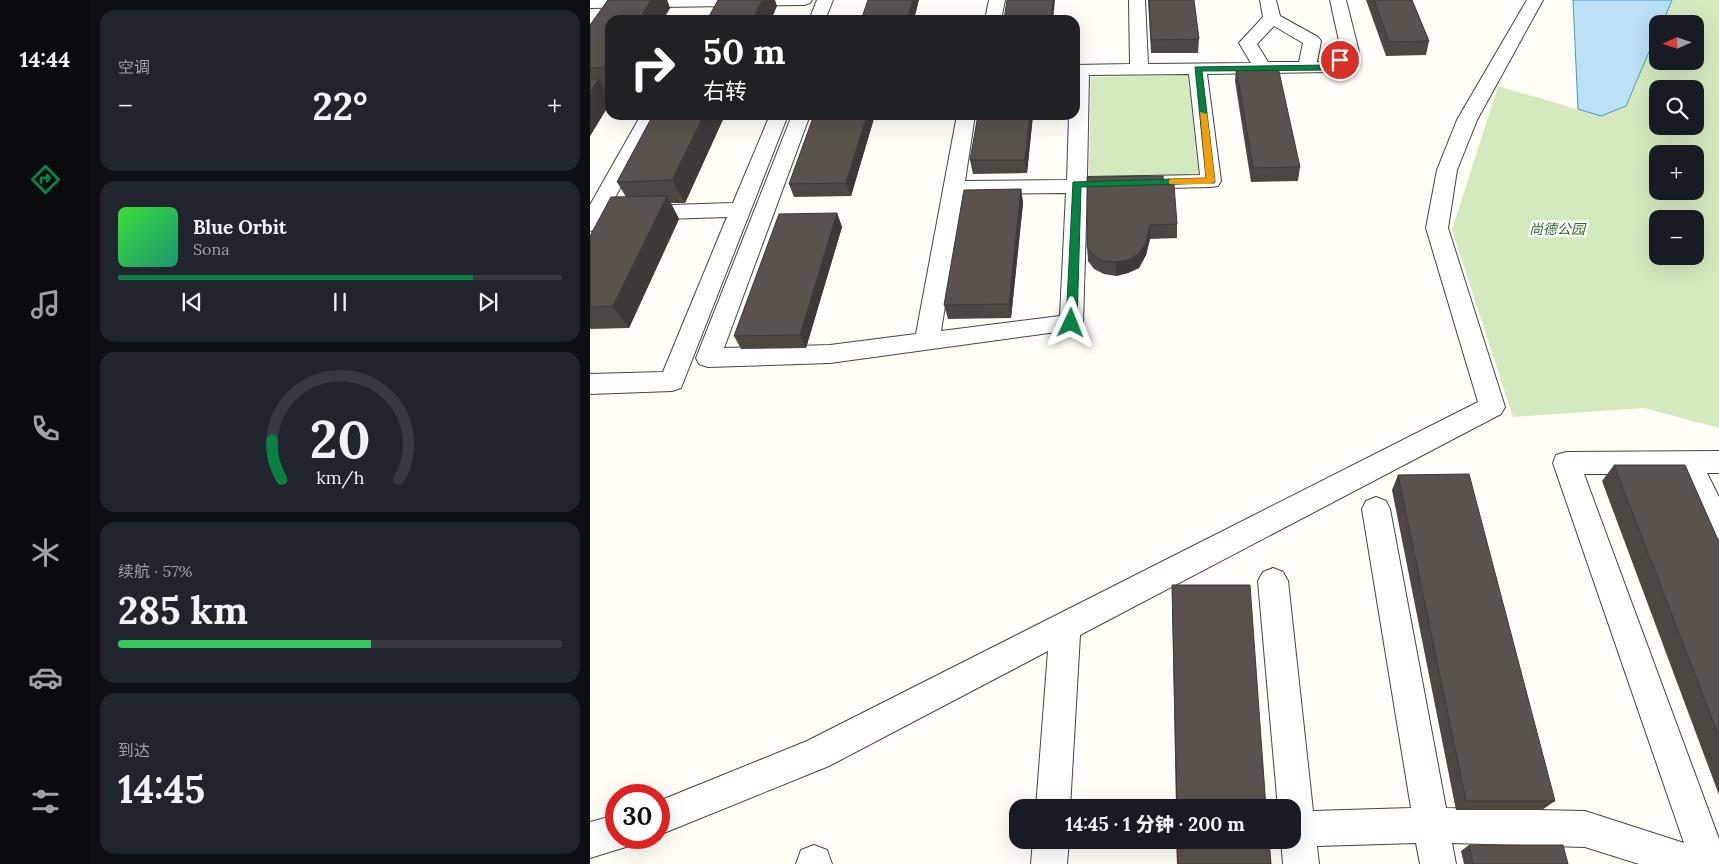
<!DOCTYPE html>
<html lang="zh">
<head>
<meta charset="utf-8">
<style>
  :root { --surface:#171b24; --page:#20242c; --text:#f1f3f6; --muted:#9ea1a6; --line:#363941; --accent:#0b8043 }
  body { margin:0; font-family:Lora,"Noto Sans SC",serif; background:var(--page); color:var(--text); height:100vh; display:flex; flex-direction:column; font-size:19px; white-space:nowrap }
  * { box-sizing:border-box; margin:0 }
  p { font-size:16px; color:var(--muted) }
  .icon { flex:none; width:28px; height:28px; fill:none; stroke:currentColor; stroke-width:2; stroke-linecap:round; stroke-linejoin:round }
  .map { position:relative; flex:1; overflow:hidden }
  .drawer { display:flex; flex-direction:column; gap:10px; padding:10px; background:#0d0f14; width:500px }
  .drawer>* { flex:none }
  .guide { position:absolute; left:15px; top:15px; width:475px; height:105px; border-radius:15px; box-shadow:0 5px 20px #0002; background:#202124; color:#fff; overflow:hidden }
  .needle { width:32px; rotate:267deg }
  .buttons { position:absolute; left:1059px; top:15px; display:grid; gap:10px }
  .buttons a { display:grid; place-items:center; width:55px; height:55px; border-radius:10px; background:var(--surface); box-shadow:0 5px 20px #0002; font-size:25px }
  .speed { position:absolute; left:15px; top:784px; display:flex; gap:10px; font-size:25px; font-weight:700; text-align:center }
  .speed>* { display:grid; place-content:center; width:65px; height:65px; border-radius:50%; background:var(--surface); box-shadow:0 5px 20px #0002; line-height:1 }
  .speed .limit { border:8px solid #d22; background:#fff; color:#111 }
  .pin { position:absolute; display:grid; place-items:center; width:42px; height:42px; color:#fff; margin:-21px; border:2px solid #fff; border-radius:50%; box-shadow:0 1px 5px #0007 }
  .me { position:absolute; width:55px; margin:-28px; rotate:2deg; stroke-linejoin:round; filter:drop-shadow(0 0 4px #0008) }
  .turn { display:flex; align-items:center; gap:18px; height:105px; padding:0 15px; font-size:22px }
  .turn .icon { width:65px; height:65px; stroke-width:2.5 }
  .turn b { display:block; font-size:35px; line-height:42px }
  .big { font-size:38px; font-weight:800; line-height:1.1 }
  .drawer .card { flex:1; display:flex; flex-direction:column; justify-content:center; gap:8px; min-width:0; padding:0 18px; border-radius:15px; background:var(--page) }
  .drawer .dial { align-items:center; gap:0 }
  .dial svg { height:130px; overflow:visible; fill:none; stroke:var(--line); stroke-width:7; stroke-linecap:round; text-anchor:middle }
  .dial text { fill:var(--text); stroke:none }
  .song { display:flex; align-items:center; gap:15px }
  .cover { width:60px; height:60px; border-radius:8px; background:linear-gradient(135deg,hsl(120 70% 55%),hsl(160 70% 35%)) }
  .played { height:5px; border-radius:2px; background:linear-gradient(90deg,var(--accent) 80%,var(--line) 80%) }
  .keys { display:flex; justify-content:space-around; direction:ltr }
  .heat { display:flex; justify-content:space-between; align-items:center; font-size:28px; direction:ltr }
  .charge { height:8px; border-radius:4px; background:linear-gradient(90deg,#34c759 57%,var(--line) 0) }
  .trip { position:absolute; left:419px; top:799px; width:292px; height:50px; border-radius:15px; background:var(--surface); box-shadow:0 5px 20px #0002; font-weight:800; line-height:50px; text-align:center }
  main { display:flex; flex:1; min-height:0 }
  .dock { display:flex; flex-direction:column; width:90px; justify-content:space-around; align-items:center; background:#090b0e; color:var(--muted) }
  .dock .icon { width:35px; height:35px }
  .dock .on { color:var(--accent) }
  .dock b { font-size:22px; color:var(--text) }
  .map>svg:first-child { display:block }
</style>
</head>
<body>
<main>
<nav class="dock">
<b>14:44</b>
<svg class="icon on" aria-label="directions" viewBox="0 0 24 24"><path d="M12 3l9 9-9 9-9-9zM9 14v-3h6M13 9l2 2-2 2"/></svg>
<svg class="icon" aria-label="music" viewBox="0 0 24 24"><path d="M9 18V5l10-2v13"/><circle cx="6" cy="18" r="3"/><circle cx="16" cy="16" r="3"/></svg>
<svg class="icon" aria-label="phone" viewBox="0 0 24 24"><path d="M5 4h4l2 5-3 2q2 4 5 5l2-3 5 2v4C11 20 4 13 5 4z"/></svg>
<svg class="icon" aria-label="climate" viewBox="0 0 24 24"><path d="M12 3v18M4 7l16 10M4 17L20 7"/></svg>
<svg class="icon" aria-label="car" viewBox="0 0 24 24"><path d="M5 17H2v-5l4-1 3-4h7l3 4 3 1v5h-3M9 17h6M6 11h13"/><circle cx="7" cy="17" r="2"/><circle cx="17" cy="17" r="2"/></svg>
<svg class="icon" aria-label="filters" viewBox="0 0 24 24"><path d="M4 7h16M4 17h16"/><circle cx="9" cy="7" r="2"/><circle cx="15" cy="17" r="2"/></svg>
</nav>
<section class="drawer">
<div class="card"><p>空调</p>
<div class="heat"><a>−</a><b class="big">22°</b><a>+</a></div>
</div>
<div class="card">
<div class="song"><i class="cover"></i><div><b>Blue Orbit</b><p>Sona</p></div></div>
<div class="played"></div>
<div class="keys"><svg class="icon" aria-label="previous" viewBox="0 0 24 24"><path d="M18 5L8 12l10 7zM5 5v14"/></svg><svg class="icon" aria-label="pause" viewBox="0 0 24 24"><path d="M8 5v14M16 5v14"/></svg><svg class="icon" aria-label="next" viewBox="0 0 24 24"><path d="M6 5l10 7-10 7zM19 5v14"/></svg></div>
</div>
<div class="card dial"><svg viewBox="0 0 100 80">
<path d="M14 69A42 42 0 1 1 86 69"/>
<path d="M14 69A42 42 0 0 1 8 45" stroke="#0b8043"/>
<text x="50" y="56" font-size="32" font-weight="700">20</text>
<text x="50" y="72" font-size="11">km/h</text>
</svg></div>
<div class="card"><p>续航 · 57%</p><b class="big">285 km</b><div class="charge"></div></div>
<div class="card"><p>到达</p><b class="big">14:45</b></div>
</section>
<div class="map">
<svg width="1129" height="864" viewBox="0 0 1129 864">
  <rect width="100%" height="100%" fill="#fffdf5"/>
  <g fill="#d5e9bf" fill-rule="evenodd">
    <path d="M1082 0H1129V428L1054 408 923 417 862 230 908 86 1011 116 1036 106 1067 33 1068 61H1105V24H1072ZM1068 89H1105V126H1068ZM1068 154H1105V191H1068ZM1068 219H1105V256H1068Z"/>
    <path d="M598 75 609 175 499 177 501 77Z"/>
  </g>
  <path fill="#bce0f4" stroke="#4596c8" d="M983 0H1082L1072 24H1068L1067 33 1036 106 1011 116 988 109Z"/>
  <g fill="none" stroke-linecap="round" stroke-linejoin="round">
    <g stroke="#444" stroke-width="2">
      <g id="minor">
        <path d="M0 0H222L220 3 214 5 0 8Z"/>
        <path d="M227 0H243L235 20H219Z"/>
        <path d="M399 0H415L411 20H395Z"/>
        <path d="M539 0H555L558 64 661 63 649 43 673 17 670 0H686L690 16 728 37 731 41 727 62H736L751 50 740 0H756L769 52 746 71 740 72 617 74 631 181 628 186 621 187 497 190 493 323 489 329 240 363 118 367 109 364 106 358 202 115H220L134 348 240 345 326 334 367 115H385L375 181 477 180 479 115H485V65L540 64ZM684 26 713 43 709 62H678L667 44ZM599 74 610 175 497 177 499 75ZM476 193 470 316 351 331 373 194Z"/>
        <path d="M937 0H953L887 120 867 170 858 228 915 407 911 414 490 635 480 808H446L458 651 239 766 69 835V801L217 741 888 402 836 228 847 170 867 120Z"/>
        <rect x="0" y="90" width="20" height="12"/>
        <path d="M51 115H69L20 207 143 203 180 115H198L91 388 82 391 0 394V374L73 372 137 217 13 221 8 229 0 231V205Z"/>
        <path d="M1129 451V473H1117L1129 497V539L1119 536 1091 474H994L1129 839V864H1049L995 847 862 843 866 864H830L826 843 727 846 729 864H693L691 840H702V808H688L668 581 673 572 683 568 693 572 698 581 723 811 821 808 772 509 776 501 786 497 796 501 800 509 856 808 995 811 1094 843 963 463 966 455 976 452Z"/>
        <path d="M26 815V838H42L39 846 0 858V822Z"/>
        <path d="M443 840H479L477 864H441Z"/>
        <path d="M224 845 237 850 242 864H206L211 850Z"/>
      </g>
    </g>
    <use href="#minor" fill="#fff" fill-rule="evenodd"/>
  </g>
  <g fill="#4d4742">
    <path d="M18 0H77L80 8 73 20H20V90H15L20 99V103L0 136V25Z"/>
    <path d="M558 0H604L609 39 608 53H561Z"/>
    <path d="M776 0H822L839 41 836 55 796 56Z"/>
    <path d="M646 67 710 167 708 181 661 182 645 81Z"/>
    <path d="M63 115H135L95 203H81L89 219 39 328 0 329V236L36 197 27 182Z"/>
    <path d="M285 115 261 196 204 197 199 184Z"/>
    <path d="M443 115 437 173 383 174 380 160Z"/>
    <path d="M574 185 587 224V238L560 239 556 255 549 268 538 273 526 276 514 274 504 269 498 261 497 247Z"/>
    <path d="M431 189 433 203 421 318 358 319 354 305Z"/>
    <path d="M247 213 252 227 216 348 151 349 144 336Z"/>
    <path d="M1024 465 1129 542V795L1012 481Z"/>
    <path d="M808 475 965 801 952 810H866L802 490Z"/>
    <path d="M582 585 676 808H586L582 599Z"/>
    <path d="M586 840H679L681 864H587Z"/>
    <path d="M879 845 978 864H874L871 851Z"/>
  </g>
  <g fill="#3e3936">
    <path d="M61 0H77L80 8 73 20H49Z"/>
    <path d="M172 0H185L187 6 181 20H162Z"/>
    <path d="M323 0H329L324 20H317Z"/>
    <path d="M463 0H465L463 20H461Z"/>
    <path d="M9 79 20 99V103L0 136V92Z"/>
    <path d="M114 115H135L95 203 82 180Z"/>
    <path d="M277 115H285L261 196 256 183Z"/>
    <path d="M440 115H443L437 173 435 160Z"/>
    <path d="M431 189 433 203 421 318 419 304Z"/>
    <path d="M77 196 89 219 39 328 23 306Z"/>
    <path d="M247 213 252 227 216 348 210 335Z"/>
    <path d="M560 225V239L556 255 549 268 538 273 526 276V262Z"/>
  </g>
  <g fill="#59524d" stroke="#3e3936">
    <path d="M18 0H61L49 20H20V65L18 67 0 68V25Z"/>
    <path d="M128 0H172L162 20H117Z"/>
    <path d="M278 0H323L317 20H271Z"/>
    <path d="M417 0H463L461 20H414Z"/>
    <path d="M559 0H604L609 39 561 40Z"/>
    <path d="M784 0H822L839 41 799 42Z"/>
    <path d="M646 67H688L710 167 663 168Z"/>
    <path d="M0 79H9L0 92Z"/>
    <path d="M63 115H114L82 180 27 182Z"/>
    <path d="M224 115H277L256 183 199 184Z"/>
    <path d="M388 115H440L435 160H380Z"/>
    <path d="M573 176 574 185H584L587 224 560 225 556 242 549 254 538 260 526 262 513 261 503 255 497 247V177Z"/>
    <path d="M431 189 419 304 354 305 374 190Z"/>
    <path d="M77 196 23 306 0 307V236L21 197Z"/>
    <path d="M247 213 210 335 144 336 189 214Z"/>
    <path d="M1024 465H1095L1129 542V737Z"/>
    <path d="M879 474 965 801H876L808 475Z"/>
    <path d="M582 585H660L676 808H587Z"/>
    <path d="M587 840H679L681 864H588Z"/>
    <path d="M879 845H973L978 864H883Z"/>
  </g>
  <path fill="#0b8043" stroke="#07532c" d="M747 58 754 60 740 70 612 71 625 181 624 183 491 187 487 323 481 327 478 326 476 323 483 182 616 178 605 67 738 65Z"/>
  <path fill="#f59e0b" d="M610 112 617 114 625 181 621 184H579V180L582 179 616 178Z"/>
  <g text-anchor="middle" dominant-baseline="central" stroke-width="5" stroke-linejoin="round" paint-order="stroke">
    <g font-size="14" font-style="italic" fill="#326722" stroke="#fff">
      <text x="967" y="229">尚德公园</text>
    </g>
  </g>
</svg>
<div class="buttons">
<a><svg class="needle" viewBox="-14 -14 28 28"><path d="M0-13l5 13h-10z" fill="#e53935"/><path d="M0 13l5-13h-10z" fill="#9ea1a6"/></svg></a>
<a><svg class="icon" aria-label="search" viewBox="0 0 24 24"><circle cx="10" cy="10" r="6"/><path d="M15 15l6 6"/></svg></a>
<a>+</a>
<a>−</a>
</div>
<div class="speed"><div class="limit">30</div></div>
<div class="pin" style="left:750px;top:60px;background:#d93025"><svg class="icon" aria-label="arrive" viewBox="0 0 24 24"><path d="M6 21V4h12l-3 4 3 4H6"/></svg></div>
<svg class="me" style="left:481px;top:323px" viewBox="-20 -20 40 40"><path d="M0-17L14 15 0 8-14 15z" fill="#0b8043" stroke="#fff" stroke-width="4"/></svg>
<div class="trip">14:45 · 1 分钟 · 200 m</div>
<div class="guide">
<div class="turn"><svg class="icon" aria-label="right" viewBox="0 0 24 24"><path d="M7 20v-9h11M14 6l5 5-5 5"/></svg><div><b>50 m</b>右转</div></div>
</div>
</div>
</main>
</body>
</html>
